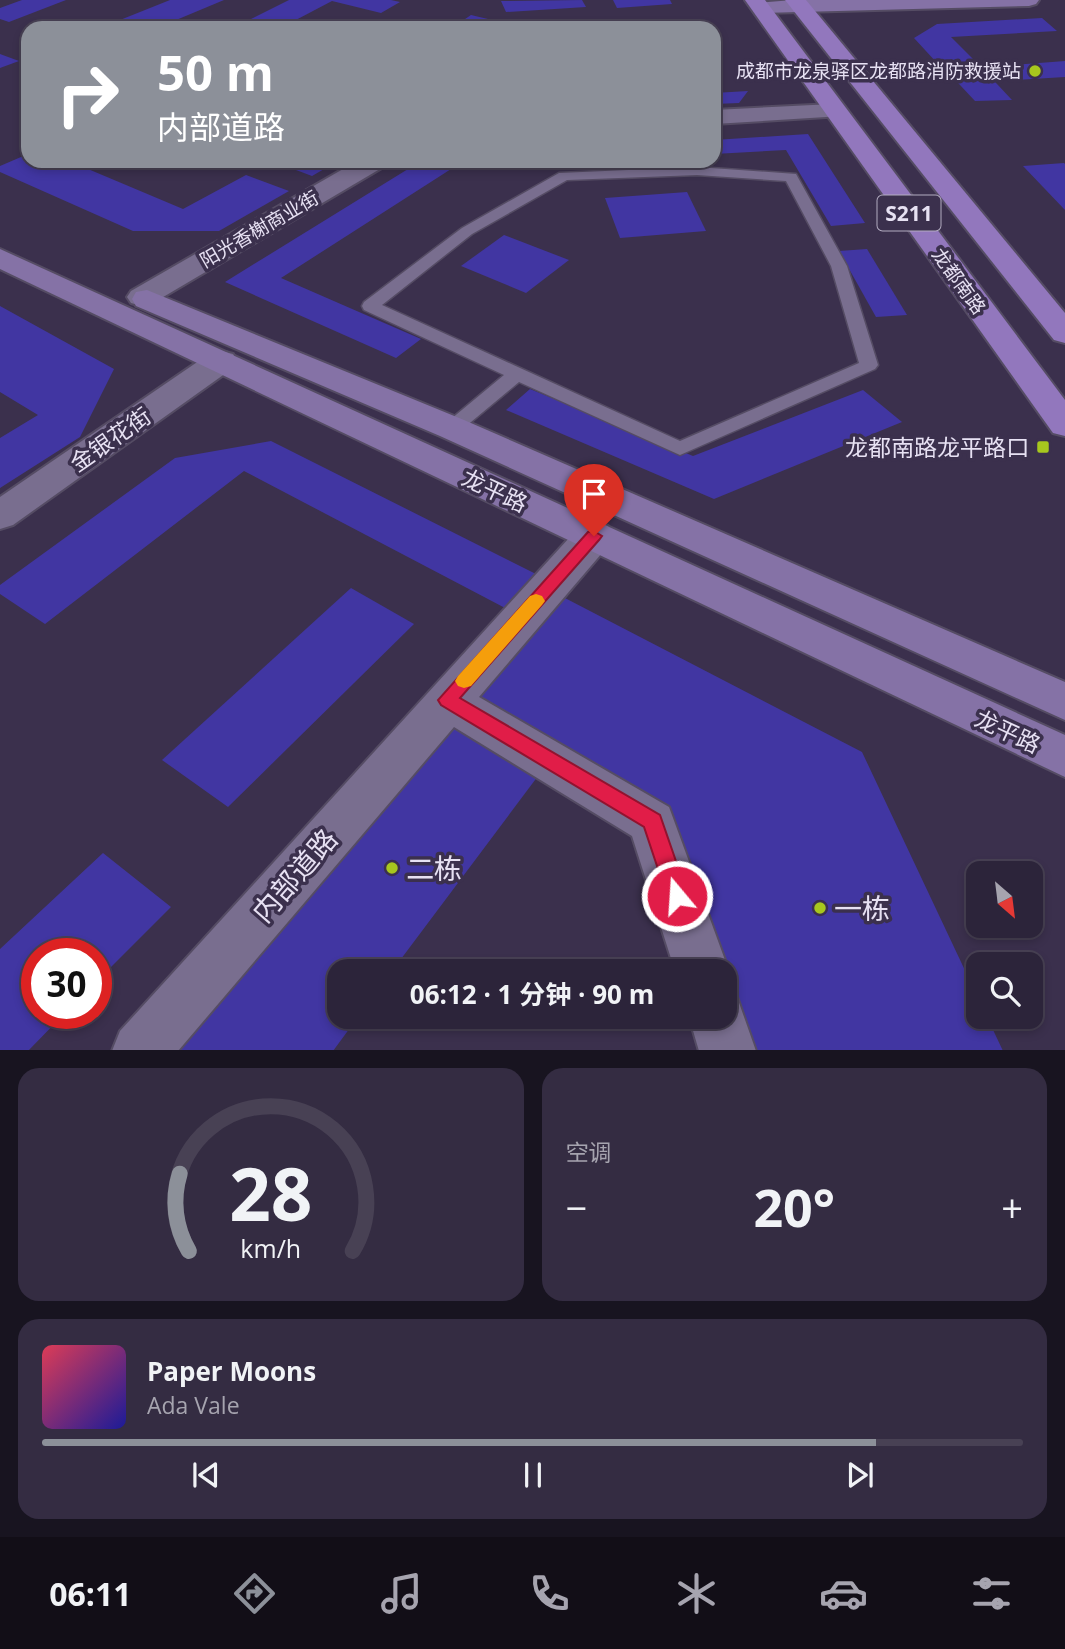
<!DOCTYPE html>
<html lang="zh">
<head>
<meta charset="utf-8">
<style>
  :root { --surface:#2c243a; --page:#342c42; --text:#f1f3f6; --muted:#a6a4af; --line:#484154; --accent:#8c9099 }
  body { margin:0; font-family:"Open Sans","Noto Sans SC",sans-serif; background:var(--page); color:var(--text); height:100vh; display:flex; flex-direction:column; font-size:26px; white-space:nowrap }
  * { box-sizing:border-box; margin:0 }
  p { font-size:23px; color:var(--muted) }
  .icon { flex:none; width:38px; height:38px; fill:none; stroke:currentColor; stroke-width:2; stroke-linecap:round; stroke-linejoin:round }
  .map { position:relative; height:1050px; overflow:hidden }
  .side { display:flex; flex-direction:column; gap:18px; padding:18px; background:#181420; flex:1 }
  .side>* { flex:none }
  .top-card { position:absolute; left:21px; top:21px; width:700px; height:147px; border-radius:21px; box-shadow:0 4px 10px #0003,0 0 0 2px var(--line); background:#8c9099; color:#fff; overflow:hidden }
  .needle { width:46px; rotate:152deg }
  .tools { position:absolute; left:966px; top:861px; display:grid; gap:14px }
  .tools a { display:grid; place-items:center; width:77px; height:77px; border-radius:14px; background:var(--surface); box-shadow:0 4px 10px #0003,0 0 0 2px var(--line); font-size:35px }
  .speed { position:absolute; left:21px; top:938px; display:flex; gap:14px; font-size:35px; font-weight:700; text-align:center }
  .speed>* { display:grid; place-content:center; width:91px; height:91px; border-radius:50%; background:var(--surface); box-shadow:0 4px 10px #0003,0 0 0 2px var(--line); line-height:1 }
  .speed .limit { border:10px solid #d22; background:#fff; color:#111 }
  .pin { position:absolute; display:grid; place-items:center; width:60px; height:60px; color:#fff; margin:-72px -30px; border-radius:50% 50% 50% 0; rotate:-45deg; box-shadow:0 0 7px #0007 }
  .pin .icon { rotate:45deg }
  .me { position:absolute; width:77px; margin:-38px; rotate:342deg; stroke-linejoin:round; filter:drop-shadow(0 0 5px #0008) }
  .turn { display:flex; align-items:center; gap:24px; height:147px; padding:0 21px; font-size:32px }
  .turn .icon { width:91px; height:91px; stroke-width:2.5 }
  .turn b { display:block; font-size:49px; line-height:60px }
  .big { font-size:52px; font-weight:700; line-height:1.1 }
  .side .widget { flex:1; display:flex; flex-direction:column; justify-content:center; gap:10px; min-width:0; padding:0 24px; border-radius:21px; background:var(--page) }
  .side .dial { align-items:center; gap:0 }
  .dial svg { height:182px; overflow:visible; fill:none; stroke:var(--line); stroke-width:7; stroke-linecap:round; text-anchor:middle }
  .dial text { fill:var(--text); stroke:none }
  .song { display:flex; align-items:center; gap:21px }
  .cover { width:84px; height:84px; border-radius:10px; background:linear-gradient(135deg,hsl(350 70% 55%),hsl(240 70% 35%)) }
  .played { height:7px; border-radius:4px; background:linear-gradient(90deg,var(--accent) 85%,var(--line) 85%) }
  .keys { display:flex; justify-content:space-around; direction:ltr }
  .heat { display:flex; justify-content:space-between; align-items:center; font-size:38px; direction:ltr }
  .side .tiles { flex:1; display:grid; gap:18px; grid-template-columns:1fr 1fr }
  .widget:last-child { grid-column:span 2 }
  .trip { position:absolute; left:327px; top:959px; width:410px; height:70px; border-radius:21px; background:var(--surface); box-shadow:0 4px 10px #0003,0 0 0 2px var(--line); font-weight:700; line-height:70px; text-align:center }
  .dock { display:flex; height:112px; justify-content:space-around; align-items:center; background:#120e17; color:var(--muted) }
  .dock .icon { width:49px; height:49px }
  .dock .on { color:var(--accent) }
  .dock b { font-size:32px; color:var(--text) }
  .map>svg:first-child { display:block }
</style>
</head>
<body>
<div class="map">
<svg width="1065" height="1051" viewBox="0 0 1065 1051">
  <rect width="100%" height="100%" fill="#3b304d"/>
  <g fill="#4136a2">
    <path d="M22 0H66L9 22 0 19V8Z"/>
    <path d="M170 0H224L157 28H100Z"/>
    <path d="M289 0H391L400 2 381 13 332 1 292 22 311 28 235 27Z"/>
    <path d="M582 0 586 7 506 12 501 1Z"/>
    <path d="M613 0H670L672 4 617 8Z"/>
    <path d="M471 15 505 23 498 28H452Z"/>
    <path d="M1042 18 1057 31 951 37 975 61 937 63 914 38 937 24Z"/>
    <path d="M0 54 19 61 0 68Z"/>
    <path d="M1065 61V77L1016 80 1000 66Z"/>
    <path d="M981 67 1012 100 975 101 945 69Z"/>
    <path d="M748 91 739 103 714 104V93Z"/>
    <path d="M808 134 865 223 831 226 786 150 714 154V140Z"/>
    <path d="M28 154V161H69L183 209 246 175 289 191 219 231H133L0 172V166Z"/>
    <path d="M272 161H338L312 176Z"/>
    <path d="M421 161 462 162 281 278 421 339 396 358 225 282Z"/>
    <path d="M508 161H566V163L509 166Z"/>
    <path d="M1064 163 1065 164V210L1023 166Z"/>
    <path d="M687 192 706 231 620 238 605 198Z"/>
    <path d="M504 235 569 260 526 293 461 266Z"/>
    <path d="M867 249 907 315 876 317 839 251Z"/>
    <path d="M0 306 114 369 80 437 0 488V438L38 415 0 392Z"/>
    <path d="M530 389 693 456 863 390 902 422 714 499 506 410Z"/>
    <path d="M271 441 538 575 507 609 244 471 45 624 0 594V585L175 458Z"/>
    <path d="M351 588 414 624 228 807 162 760Z"/>
    <path d="M563 597 862 752 978 998V1017H987L1003 1051H755L673 819 470 699Z"/>
    <path d="M448 710 547 764 392 971H340V1017H358L333 1051H171Z"/>
    <path d="M103 853 171 907 96 982V954H37V1013H65L28 1051H0V949Z"/>
  </g>
  <g fill="none" stroke-linecap="round" stroke-linejoin="round">
    <g stroke="#554c64" stroke-width="3">
      <path id="lane" d="M697 167 796 174 847 266 878 365 875 369 680 455 519 382 459 432H445L442 428 445 424 504 375 364 310 362 306 364 302 462 228 559 173ZM697 175 786 181 831 266 859 363 680 441 382 305 472 234 567 180Z"/>
    </g>
    <g stroke="#554c64" stroke-width="4">
      <g id="street">
        <path d="M833 104 842 106 845 111 842 116 714 124V110Z"/>
        <path d="M357 161H389L385 166 153 303 142 306 131 303 127 297 131 291Z"/>
        <path d="M221 351 233 354 237 361 233 368 13 525 0 529V497L209 354Z"/>
        <path d="M594 522 608 526 613 536 608 546 479 697 669 807 729 971 724 982V971H675L632 836 454 727 178 1051H112L120 1031 580 526Z"/>
        <path d="M724 992 737 997 756 1051H699L689 1017H724Z"/>
      </g>
    </g>
    <g stroke="#554c64" stroke-width="4">
      <g id="secondary">
        <path d="M793 0H1039L1036 4 1029 6 761 13 754 11 751 7 754 3Z"/>
        <path d="M0 249 1065 735V777L0 269Z"/>
        <path d="M147 290 464 420 1065 682V720L440 436 136 306 132 299 136 292Z"/>
      </g>
    </g>
    <g stroke="#554c64" stroke-width="4">
      <g id="primary">
        <path d="M745 0H765L1065 400V436L1053 433Z"/>
        <path d="M785 0H806L1065 313V343L1054 340Z"/>
      </g>
    </g>
    <use href="#lane" fill="#796e8f" fill-rule="evenodd"/>
    <use href="#street" fill="#796e8f" fill-rule="evenodd"/>
    <use href="#secondary" fill="#8572a6" fill-rule="evenodd"/>
    <use href="#primary" fill="#9277bd" fill-rule="evenodd"/>
  </g>
  <path fill="#e11d48" stroke="#92132f" stroke-width="2" d="M594 531 602 536 599 540 460 698 660 815 688 896 685 903 677 906 670 903 667 896 644 827 441 705 438 700 588 532Z"/>
  <path fill="#f59e0b" d="M536 594 542 596 545 601 542 605 471 686 464 688 458 686 455 681 458 676 530 596Z"/>
  <g fill="#a7c71e" stroke="#3b304d" stroke-width="2.5">
    <circle cx="1035" cy="71" r="7"/>
    <rect x="1036" y="440" width="14" height="14" rx="3.5"/>
    <circle cx="392" cy="868" r="7"/>
    <circle cx="820" cy="908" r="7"/>
  </g>
  <g text-anchor="middle" dominant-baseline="central" stroke-width="7" stroke-linejoin="round" paint-order="stroke">
    <g font-size="19" fill="#e7e1f3" stroke="#3b304d" text-anchor="end">
      <text x="1021" y="71">成都市龙泉驿区龙都路消防救援站</text>
    </g>
    <g font-size="19" fill="#e7e1f3" stroke="#3b304d">
      <text transform="translate(259 229) rotate(-30)">阳光香榭商业街</text>
      <text transform="translate(959 281) rotate(54)">龙都南路</text>
    </g>
    <rect fill="#3b304d" stroke="#b3acc1" stroke-width="2" x="877.5" y="195.5" width="63" height="35" rx="5"/>
    <g font-size="21" font-weight="bold" fill="#e7e1f3">
      <text x="909" y="213">S211</text>
    </g>
    <g font-size="23" fill="#e7e1f3" stroke="#3b304d">
      <text transform="translate(110 439) rotate(-35)">金银花街</text>
      <text transform="translate(495 490) rotate(25)">龙平路</text>
      <text transform="translate(1008 731) rotate(25)">龙平路</text>
    </g>
    <g font-size="23" fill="#e7e1f3" stroke="#3b304d" text-anchor="end">
      <text x="1029" y="447">龙都南路龙平路口</text>
    </g>
    <g font-size="28" fill="#e7e1f3" stroke="#3b304d" text-anchor="start">
      <text x="406" y="868">二栋</text>
      <text x="834" y="908">一栋</text>
    </g>
    <g font-size="28" fill="#e7e1f3" stroke="#3b304d">
      <text transform="translate(294 875) rotate(-49)">内部道路</text>
    </g>
  </g>
</svg>
<div class="tools">
<a><svg class="needle" viewBox="-14 -14 28 28"><path d="M0-13l5 13h-10z" fill="#e53935"/><path d="M0 13l5-13h-10z" fill="#a6a4af"/></svg></a>
<a><svg class="icon" aria-label="search" viewBox="0 0 24 24"><circle cx="10" cy="10" r="6"/><path d="M15 15l6 6"/></svg></a>
</div>
<div class="speed"><div class="limit">30</div></div>
<div class="pin" style="left:594px;top:536px;background:#d93025"><svg class="icon" aria-label="arrive" viewBox="0 0 24 24"><path d="M6 21V4h12l-3 4 3 4H6"/></svg></div>
<svg class="me" style="left:677px;top:896px" viewBox="-20 -20 40 40"><circle r="17" fill="#e11d48" stroke="#fff" stroke-width="3"/><path d="M0-11L8 9 0 5-8 9z" fill="#fff"/></svg>
<div class="trip">06:12 · 1 分钟 · 90 m</div>
<div class="top-card">
<div class="turn"><svg class="icon" aria-label="right" viewBox="0 0 24 24"><path d="M7 20v-9h11M14 6l5 5-5 5"/></svg><div><b>50 m</b>内部道路</div></div>
</div>
</div>
<section class="side">
<div class="tiles">
<div class="widget dial"><svg viewBox="0 0 100 80">
<path d="M14 69A42 42 0 1 1 86 69"/>
<path d="M14 69A42 42 0 0 1 10 35" stroke="#8c9099"/>
<text x="50" y="56" font-size="32" font-weight="700">28</text>
<text x="50" y="72" font-size="11">km/h</text>
</svg></div>
<div class="widget"><p>空调</p>
<div class="heat"><a>−</a><b class="big">20°</b><a>+</a></div>
</div>
<div class="widget">
<div class="song"><i class="cover"></i><div><b>Paper Moons</b><p>Ada Vale</p></div></div>
<div class="played"></div>
<div class="keys"><svg class="icon" aria-label="previous" viewBox="0 0 24 24"><path d="M18 5L8 12l10 7zM5 5v14"/></svg><svg class="icon" aria-label="pause" viewBox="0 0 24 24"><path d="M8 5v14M16 5v14"/></svg><svg class="icon" aria-label="next" viewBox="0 0 24 24"><path d="M6 5l10 7-10 7zM19 5v14"/></svg></div>
</div>
</div>
</section>
<nav class="dock">
<b>06:11</b>
<svg class="icon on" aria-label="directions" viewBox="0 0 24 24"><path d="M12 3l9 9-9 9-9-9zM9 14v-3h6M13 9l2 2-2 2"/></svg>
<svg class="icon" aria-label="music" viewBox="0 0 24 24"><path d="M9 18V5l10-2v13"/><circle cx="6" cy="18" r="3"/><circle cx="16" cy="16" r="3"/></svg>
<svg class="icon" aria-label="phone" viewBox="0 0 24 24"><path d="M5 4h4l2 5-3 2q2 4 5 5l2-3 5 2v4C11 20 4 13 5 4z"/></svg>
<svg class="icon" aria-label="climate" viewBox="0 0 24 24"><path d="M12 3v18M4 7l16 10M4 17L20 7"/></svg>
<svg class="icon" aria-label="car" viewBox="0 0 24 24"><path d="M5 17H2v-5l4-1 3-4h7l3 4 3 1v5h-3M9 17h6M6 11h13"/><circle cx="7" cy="17" r="2"/><circle cx="17" cy="17" r="2"/></svg>
<svg class="icon" aria-label="filters" viewBox="0 0 24 24"><path d="M4 7h16M4 17h16"/><circle cx="9" cy="7" r="2"/><circle cx="15" cy="17" r="2"/></svg>
</nav>
</body>
</html>
